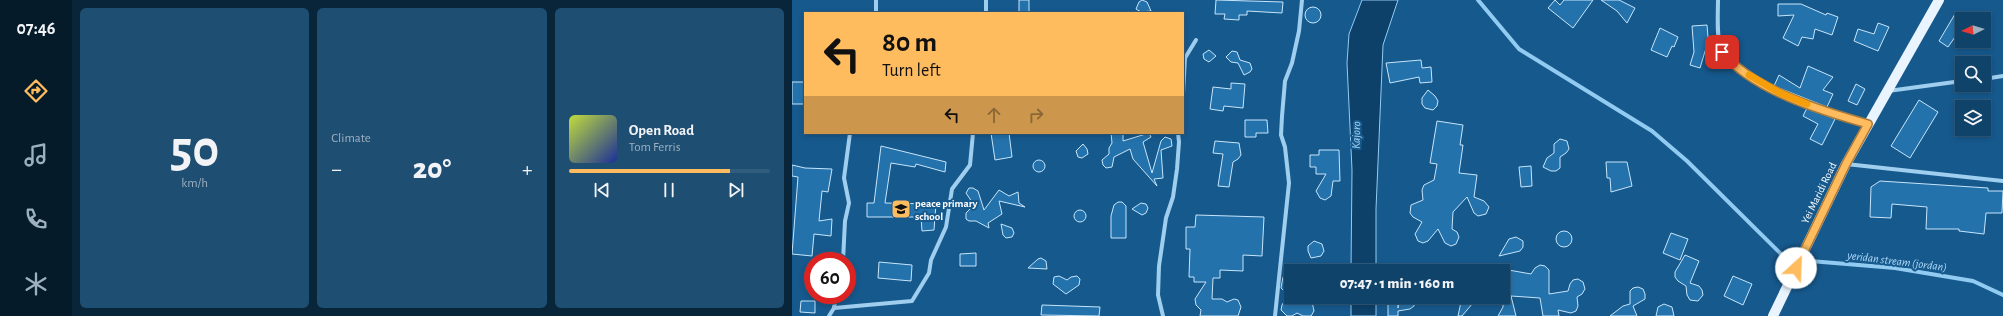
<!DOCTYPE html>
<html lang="en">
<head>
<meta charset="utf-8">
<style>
  :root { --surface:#10436a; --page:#1e4e72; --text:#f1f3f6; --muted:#9cb0c1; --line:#305c7e; --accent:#ffbc5f }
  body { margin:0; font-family:"Alegreya Sans",sans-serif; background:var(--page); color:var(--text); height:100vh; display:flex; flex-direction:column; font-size:15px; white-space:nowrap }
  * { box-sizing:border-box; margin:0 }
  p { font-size:13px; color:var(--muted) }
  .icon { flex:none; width:22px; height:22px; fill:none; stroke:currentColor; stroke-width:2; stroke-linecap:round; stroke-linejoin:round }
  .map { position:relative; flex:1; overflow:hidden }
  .panel { display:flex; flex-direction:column; gap:8px; padding:8px; background:#09253a; width:720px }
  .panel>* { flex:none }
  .hud { position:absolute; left:12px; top:12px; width:380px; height:122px; border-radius:0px; box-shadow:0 2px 6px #0003,0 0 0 1px var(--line); background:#ffbc5f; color:#111; overflow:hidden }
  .needle { width:26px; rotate:265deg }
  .controls { position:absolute; left:1163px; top:12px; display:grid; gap:8px }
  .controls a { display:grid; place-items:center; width:36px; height:36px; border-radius:0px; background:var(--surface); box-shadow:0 2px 6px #0003,0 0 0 1px var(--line); font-size:20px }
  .speed { position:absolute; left:12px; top:252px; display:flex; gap:8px; font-size:20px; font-weight:700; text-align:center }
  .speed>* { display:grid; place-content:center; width:52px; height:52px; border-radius:50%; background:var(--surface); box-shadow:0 2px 6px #0003,0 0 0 1px var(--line); line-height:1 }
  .speed .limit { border:6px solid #d22; background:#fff; color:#111 }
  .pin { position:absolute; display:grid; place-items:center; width:34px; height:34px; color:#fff; margin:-17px; border-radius:8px; box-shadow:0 2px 6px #0006 }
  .me { position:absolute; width:44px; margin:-22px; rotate:25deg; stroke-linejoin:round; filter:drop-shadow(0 0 3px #0008) }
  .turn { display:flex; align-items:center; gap:14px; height:84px; padding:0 12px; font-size:18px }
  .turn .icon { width:52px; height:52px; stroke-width:2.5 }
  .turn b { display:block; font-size:28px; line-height:34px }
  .lanes { display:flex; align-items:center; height:38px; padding:0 12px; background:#0003; justify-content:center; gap:20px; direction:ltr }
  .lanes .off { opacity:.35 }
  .big { font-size:30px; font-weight:800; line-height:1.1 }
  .panel .card { flex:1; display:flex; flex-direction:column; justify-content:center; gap:6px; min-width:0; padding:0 14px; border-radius:6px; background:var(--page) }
  .panel .dial { align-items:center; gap:0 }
  .dial b { font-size:52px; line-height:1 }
  .song { display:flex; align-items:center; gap:12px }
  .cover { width:48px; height:48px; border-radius:6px; background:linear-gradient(135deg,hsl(70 70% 55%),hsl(230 70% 35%)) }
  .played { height:4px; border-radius:2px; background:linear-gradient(90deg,var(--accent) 80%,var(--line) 80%) }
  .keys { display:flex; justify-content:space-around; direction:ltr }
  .heat { display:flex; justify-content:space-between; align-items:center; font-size:22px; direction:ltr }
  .panel .tiles { flex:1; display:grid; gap:8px; grid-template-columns:repeat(3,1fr) }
  .trip { position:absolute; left:492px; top:264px; width:226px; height:40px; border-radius:0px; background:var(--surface); box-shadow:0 2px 6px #0003,0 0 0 1px var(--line); font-weight:800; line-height:40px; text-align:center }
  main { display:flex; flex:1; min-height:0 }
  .tab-bar { display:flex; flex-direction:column; width:72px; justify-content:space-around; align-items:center; background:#061b2a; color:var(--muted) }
  .tab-bar .icon { width:28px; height:28px }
  .tab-bar .current { color:var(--accent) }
  .tab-bar b { font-size:18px; color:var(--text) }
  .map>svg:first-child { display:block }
</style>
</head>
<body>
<main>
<nav class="tab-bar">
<b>07:46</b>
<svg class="icon current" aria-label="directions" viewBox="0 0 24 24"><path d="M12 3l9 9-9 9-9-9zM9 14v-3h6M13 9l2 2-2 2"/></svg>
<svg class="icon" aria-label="music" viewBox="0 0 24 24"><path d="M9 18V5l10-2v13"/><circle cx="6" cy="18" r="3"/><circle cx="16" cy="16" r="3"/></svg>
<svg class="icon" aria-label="phone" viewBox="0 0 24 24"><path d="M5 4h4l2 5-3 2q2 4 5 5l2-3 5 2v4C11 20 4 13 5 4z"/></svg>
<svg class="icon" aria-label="climate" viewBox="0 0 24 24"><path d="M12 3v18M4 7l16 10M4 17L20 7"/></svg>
</nav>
<section class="panel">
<div class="tiles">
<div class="card dial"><b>50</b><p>km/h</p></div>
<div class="card"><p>Climate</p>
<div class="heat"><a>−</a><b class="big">20°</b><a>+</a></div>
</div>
<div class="card">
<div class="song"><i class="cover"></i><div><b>Open Road</b><p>Tom Ferris</p></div></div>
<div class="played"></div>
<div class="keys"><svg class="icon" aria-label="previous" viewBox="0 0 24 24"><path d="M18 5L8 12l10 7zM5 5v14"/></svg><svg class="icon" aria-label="pause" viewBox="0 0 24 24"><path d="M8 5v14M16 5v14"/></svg><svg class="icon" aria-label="next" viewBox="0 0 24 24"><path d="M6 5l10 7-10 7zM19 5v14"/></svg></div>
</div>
</div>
</section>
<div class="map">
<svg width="1211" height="316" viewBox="0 0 1211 316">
  <rect width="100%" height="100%" fill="#16598d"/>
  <g fill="#0e416a" stroke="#92cbf2">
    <path d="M570 0H606L591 45 584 209V271H559L560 170 555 63 557 34Z"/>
    <rect x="559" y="297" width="25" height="19"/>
  </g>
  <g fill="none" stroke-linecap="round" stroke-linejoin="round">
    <path stroke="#92cbf2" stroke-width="4" d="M686 0 727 49 860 131 895 161 994 259 1103 268 1181 281 1211 295"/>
  </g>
  <g fill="#2472ab" stroke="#c7e5fb">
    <rect x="227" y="0" width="10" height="13"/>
    <path d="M350 0 355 2 359 11 349 12 344 9 347 2Z"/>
    <path d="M424 0 491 2 490 13 455 11V15H447V20L432 19 433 14H423Z"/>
    <path d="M763 0 768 5 772 0H801L781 28 756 8Z"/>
    <path d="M809 0H827L843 8 835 23 825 11Z"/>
    <path d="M986 4H1009L1034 15 1035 13 1046 17 1040 35 1023 29 1021 39 1010 37 1006 46 991 38 1002 15 986 16Z"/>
    <circle cx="521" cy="15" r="8"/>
    <path d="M1163 14 1170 19V27L1156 47 1147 41Z"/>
    <path d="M1086 23 1097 27 1086 51 1062 41 1066 29 1082 34Z"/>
    <path d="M915 25 917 49 914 48 908 68 898 65 902 52 900 26Z"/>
    <path d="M868 28 886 37 882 47 880 46 875 57 859 50Z"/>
    <path d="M417 50 424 56 417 62 412 59 411 54Z"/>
    <path d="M440 51 445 52 448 60 458 63 460 69 458 72 452 75 446 63 439 62 434 57Z"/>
    <path d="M629 60 630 68 639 67 640 82 628 83 627 77 598 83 594 63Z"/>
    <path d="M1016 66 1041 77 1031 90 1041 94 1035 107 982 86 987 75 1008 88Z"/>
    <rect x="0" y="82" width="13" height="22"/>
    <path d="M439 83 453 84 451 108 432 106 431 111 418 109 421 87 439 89Z"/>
    <path d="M1064 84 1073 89 1065 105 1056 101Z"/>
    <path d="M636 90 643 96 646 101 645 106 641 110 633 108 630 104V98Z"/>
    <path d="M1127 100 1146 112 1118 158 1099 146Z"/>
    <path d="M1015 108 1043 119 1030 145 1018 139 1026 124 1011 116Z"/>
    <path d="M453 120H475L476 133H464V137H453Z"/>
    <path d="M645 121 671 125 668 145H671L667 173 685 175 682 197 692 201 697 207 694 214 686 216 682 213 675 197 661 212 660 229 665 232 667 237 664 244 659 246 653 243 646 229 636 241 631 243 626 241 623 234 630 222 621 217 618 213 619 205 631 200 630 190 632 185 642 180 645 164 638 163Z"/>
    <path d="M199 133H217L220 157 203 160Z"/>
    <path d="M319 133H331V141L357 133 359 137 351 142 360 173 369 141 373 137 379 139 380 146 369 150 371 178 362 179 365 186 341 159 338 149 322 157 320 167 314 168 311 165 310 160 317 154V148L320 143Z"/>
    <path d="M768 139 775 141 777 149 774 153 768 157V168L764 171H759L751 167 755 158 762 153V144Z"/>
    <path d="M423 141 447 143 449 155 446 159 441 162 437 187 426 186 431 154 421 153Z"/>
    <path d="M291 144 295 149 296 154 290 158 286 157 284 151Z"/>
    <path d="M89 146 154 162 153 172 124 164 123 167 99 163 93 203 144 204 142 230 130 231 129 217H75V203H82Z"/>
    <path d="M527 150H547L548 181H541L539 196 533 200 528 198 524 191 534 174H524V167H518V155H527Z"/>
    <circle cx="247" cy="166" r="6"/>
    <path d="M814 162H835L840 186 819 192 818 178H815Z"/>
    <path d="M0 165 13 168 40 169 36 192 30 191 27 221 40 219 39 236 22 234 20 256 0 254 6 177 0 176Z"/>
    <path d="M739 166 740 186 729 187 727 167Z"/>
    <path d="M1088 181 1196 188V191H1211L1210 213H1194L1192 234 1167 231V229H1134L1135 207 1100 204 1099 218 1078 217 1079 187Z"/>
    <path d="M181 188 186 191 192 210 207 190 217 196 226 192 227 203 233 207 207 201 210 214 196 223 197 228 184 221H177L174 219V213L182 205 174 193 177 188Z"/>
    <path d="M326 202H330L334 206V238H319V216L322 205Z"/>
    <path d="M349 203 354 204 356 208 354 213 350 215 340 209Z"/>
    <circle cx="288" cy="216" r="6"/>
    <path d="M404 215 472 217 470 256 451 255V271L428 270V278H421L420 299H430L435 302 442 299 446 300 449 307 446 316H408L409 310 404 305 403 299 414 282H402V277H397L398 249H394V227H403Z"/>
    <path d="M209 224 220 228 222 233 220 237 214 238 211 235Z"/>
    <circle cx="772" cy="239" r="8"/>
    <path d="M879 233 896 239 888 260 871 253Z"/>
    <path d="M724 237 731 241V247L728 251 707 256 717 239Z"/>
    <path d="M522 241 530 244 532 251 529 256 519 258 516 251V246Z"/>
    <path d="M184 253V266H168V254Z"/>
    <path d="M893 255 907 261 898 283 907 286 910 290 911 295 906 301 898 300 895 295 894 286 886 281 883 277V272Z"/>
    <path d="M249 258 254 261 255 269 236 268 246 259Z"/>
    <path d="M87 262 120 265 119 281 86 278Z"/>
    <path d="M748 265 753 266 757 270V294L776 291 778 284 781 280 786 279 791 282 793 289 790 294 785 297 786 306 784 311 779 313 766 310 767 316H751L748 298 719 296 724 316H706L711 307V269L739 274 743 268Z"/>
    <path d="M499 274V297H519L522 311 519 316H511L505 313 500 316H495L489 310 490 305 495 297H498L489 288 491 277Z"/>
    <path d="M267 276 275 280 279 277 285 276 288 279 287 285 274 294 261 284 262 277Z"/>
    <path d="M941 276 960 284 951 305 932 296Z"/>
    <path d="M846 287 851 289 853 294V299L841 306 845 316H818L831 306 838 304V291L841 288Z"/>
    <path d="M608 297H624L622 306 618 309 606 311V316H596V304H606V308Z"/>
    <path d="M670 297H686L670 316H666Z"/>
    <path d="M9 301H23V313L8 312Z"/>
    <path d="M872 304 880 307 882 316H864L866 307Z"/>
    <path d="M250 305 308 307 307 316 249 315Z"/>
  </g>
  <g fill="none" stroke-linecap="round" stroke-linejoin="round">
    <g stroke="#a0ceef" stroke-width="4">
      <path d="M194 0V13"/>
      <path d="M926 0C926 14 924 40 930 52 945 83 1043 115 1076 124"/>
      <path d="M84 13V0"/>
      <path d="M1192 79 1211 76"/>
      <path d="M1096 91 1170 81"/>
      <path d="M391 94 393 58 404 40"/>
      <path d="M1054 164 1211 181"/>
      <path d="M51 261 53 221 57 203 52 178 58 133"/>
      <path d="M42 308 120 301 137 273 139 260 154 227 160 189 178 165 181 133"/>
      <path d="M37 316 42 308 44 295"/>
      <path d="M371 316 366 295 367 266 374 218 381 197 385 169 387 142 386 133"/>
      <path d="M483 316 497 183 493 147 489 135 490 116 493 81 500 63 507 31 510 0"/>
    </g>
    <path stroke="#e9f4ff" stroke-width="10" d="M981 316 1054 164 1147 0"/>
  </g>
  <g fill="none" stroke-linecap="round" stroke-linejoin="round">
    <g stroke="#a67a3e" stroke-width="10">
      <path id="route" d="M930 52C961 90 1030 111 1076 124L1054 164 1004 268"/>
    </g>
    <use href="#route" stroke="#ffbc5f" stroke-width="7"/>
    <path stroke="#f59e0b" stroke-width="7" d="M957 75 988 93 1015 104"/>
  </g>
  <defs>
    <g id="school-square" transform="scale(1)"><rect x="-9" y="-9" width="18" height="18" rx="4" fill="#ffbc5f" stroke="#16598d"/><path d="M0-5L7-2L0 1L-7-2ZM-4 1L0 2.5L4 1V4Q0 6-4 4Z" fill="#111"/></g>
  </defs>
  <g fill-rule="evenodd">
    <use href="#school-square" x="109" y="209"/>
  </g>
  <g text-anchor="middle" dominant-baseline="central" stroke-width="4" stroke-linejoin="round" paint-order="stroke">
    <g font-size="11" fill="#fff" stroke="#16598d">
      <text transform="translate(1027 193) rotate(-64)">Yei Maridi Road</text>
    </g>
    <g font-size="11" font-weight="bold" fill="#fff" stroke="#16598d" text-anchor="start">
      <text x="123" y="203">peace primary<tspan x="123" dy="13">school</tspan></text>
    </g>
    <g font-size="12" font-style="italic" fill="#acd8f7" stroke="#16598d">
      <text transform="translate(564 135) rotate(-89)">Kajoro</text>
      <text transform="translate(1105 261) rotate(7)">yeridan stream (jordan)</text>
    </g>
  </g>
</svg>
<div class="controls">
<a><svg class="needle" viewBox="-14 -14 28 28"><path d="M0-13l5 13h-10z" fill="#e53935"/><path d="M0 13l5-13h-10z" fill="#9cb0c1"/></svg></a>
<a><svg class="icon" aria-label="search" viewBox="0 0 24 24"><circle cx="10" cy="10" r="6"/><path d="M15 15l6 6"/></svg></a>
<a><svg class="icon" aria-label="layers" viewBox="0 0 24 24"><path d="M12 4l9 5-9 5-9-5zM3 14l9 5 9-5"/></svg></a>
</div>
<div class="speed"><div class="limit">60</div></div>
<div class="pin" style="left:930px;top:52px;background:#d93025"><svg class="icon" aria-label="arrive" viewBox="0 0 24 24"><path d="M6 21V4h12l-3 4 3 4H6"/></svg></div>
<svg class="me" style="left:1004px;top:268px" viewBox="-20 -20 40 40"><circle r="19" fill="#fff"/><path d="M0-13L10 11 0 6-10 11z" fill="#ffbc5f"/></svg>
<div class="trip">07:47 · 1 min · 160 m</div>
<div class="hud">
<div class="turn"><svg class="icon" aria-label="left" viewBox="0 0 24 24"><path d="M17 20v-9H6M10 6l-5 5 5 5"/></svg><div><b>80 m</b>Turn left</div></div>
<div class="lanes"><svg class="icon" aria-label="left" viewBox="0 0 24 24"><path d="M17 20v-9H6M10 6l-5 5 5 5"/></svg><svg class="icon off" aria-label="ahead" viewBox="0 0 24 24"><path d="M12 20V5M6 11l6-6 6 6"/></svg><svg class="icon off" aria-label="right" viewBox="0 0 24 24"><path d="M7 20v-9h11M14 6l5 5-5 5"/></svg></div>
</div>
</div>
</main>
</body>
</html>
